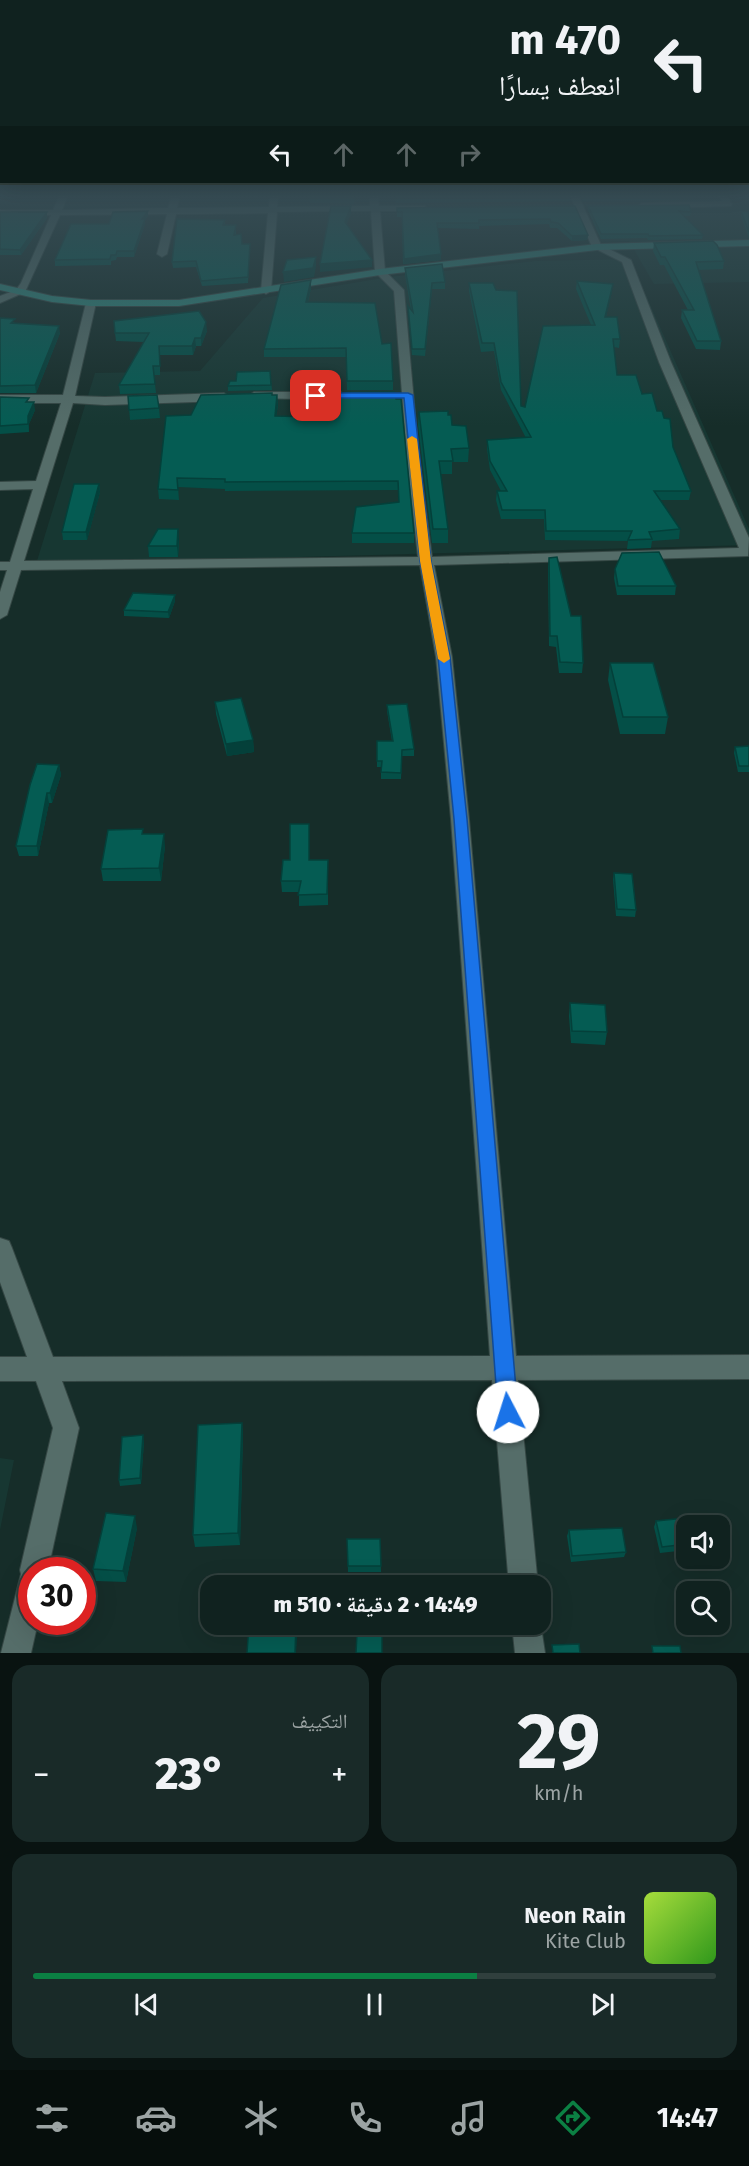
<!DOCTYPE html>
<html lang="ar">
<head>
<meta charset="utf-8">
<style>
  :root { --surface:#10221f; --page:#192a28; --text:#f1f3f6; --muted:#9ca4a4; --line:#303f3d; --accent:#0b8043 }
  body { margin:0; font-family:"Fira Sans","Noto Naskh Arabic",sans-serif; background:var(--page); color:var(--text); direction:rtl; height:100vh; display:flex; flex-direction:column; font-size:22px; white-space:nowrap }
  * { box-sizing:border-box; margin:0 }
  p { font-size:20px; color:var(--muted) }
  .icon { flex:none; width:33px; height:33px; fill:none; stroke:currentColor; stroke-width:2; stroke-linecap:round; stroke-linejoin:round }
  .map { position:relative; height:1653px; overflow:hidden; direction:ltr }
  .panel { display:flex; flex-direction:column; gap:12px; padding:12px; background:#091311; flex:1 }
  .panel>* { flex:none }
  .guide { position:absolute; left:0px; top:0px; width:750px; height:183px; box-shadow:0 6px 24px #0002,0 0 0 2px var(--line); direction:rtl; background:#10221f; color:var(--text); overflow:hidden }
  .tools { position:absolute; left:676px; top:1515px; display:grid; gap:12px }
  .tools a { display:grid; place-items:center; width:54px; height:54px; border-radius:12px; background:var(--surface); box-shadow:0 6px 24px #0002,0 0 0 2px var(--line); font-size:30px }
  .speed { position:absolute; left:18px; top:1557px; display:flex; gap:12px; font-size:30px; font-weight:700; text-align:center }
  .speed>* { display:grid; place-content:center; width:78px; height:78px; border-radius:50%; background:var(--surface); box-shadow:0 6px 24px #0002,0 0 0 2px var(--line); line-height:1 }
  .speed .limit { border:9px solid #d22; background:#fff; color:#111 }
  .pin { position:absolute; display:grid; place-items:center; width:51px; height:51px; color:#fff; margin:-26px; border-radius:12px; box-shadow:0 3px 9px #0006 }
  .me { position:absolute; width:66px; margin:-33px; rotate:355deg; stroke-linejoin:round; filter:drop-shadow(0 0 4px #0008) }
  .turn { display:flex; align-items:center; gap:21px; height:126px; padding:0 30px; font-size:27px }
  .turn .icon { width:78px; height:78px; stroke-width:2.5 }
  .turn b { display:block; font-size:42px; line-height:51px }
  .lanes { display:flex; align-items:center; height:57px; padding:0 30px; background:#0003; justify-content:center; gap:30px; direction:ltr }
  .lanes .off { opacity:.35 }
  .big { font-size:45px; font-weight:800; line-height:1.1 }
  .panel .tile { flex:1; display:flex; flex-direction:column; justify-content:center; gap:9px; min-width:0; padding:0 21px; border-radius:18px; background:var(--page) }
  .panel .dial { align-items:center; gap:0 }
  .dial b { font-size:78px; line-height:1 }
  .song { display:flex; align-items:center; gap:18px }
  .cover { width:72px; height:72px; border-radius:9px; background:linear-gradient(135deg,hsl(80 70% 55%),hsl(110 70% 35%)) }
  .played { height:6px; border-radius:3px; background:linear-gradient(90deg,var(--accent) 65%,var(--line) 65%) }
  .keys { display:flex; justify-content:space-around; direction:ltr }
  .heat { display:flex; justify-content:space-between; align-items:center; font-size:33px; direction:ltr }
  .panel .tiles { flex:1; display:grid; gap:12px; grid-template-columns:1fr 1fr }
  .tile:last-child { grid-column:span 2 }
  .trip { position:absolute; left:200px; top:1575px; width:351px; height:60px; border-radius:18px; background:var(--surface); box-shadow:0 6px 24px #0002,0 0 0 2px var(--line); font-weight:800; line-height:60px; text-align:center; direction:rtl }
  .dock { display:flex; height:96px; justify-content:space-around; align-items:center; background:#060e0c; color:var(--muted) }
  .dock .icon { width:42px; height:42px }
  .dock .selected { color:var(--accent) }
  .dock b { font-size:27px; color:var(--text) }
  .map>svg:first-child { display:block }
</style>
</head>
<body>
<div class="map">
<svg width="749" height="1653" viewBox="0 0 749 1653">
  <rect width="100%" height="100%" fill="#162d29"/>
  <g fill="#173732">
    <path d="M749 206V282L654 284 629 241 600 242 590 221 665 219 659 208Z"/>
    <path d="M630 259 749 529V545L36 564 95 373 200 371 263 298 389 277 536 261Z"/>
    <path d="M0 1458 14 1460 0 1530Z"/>
  </g>
  <g fill="none" stroke-linecap="round" stroke-linejoin="round">
    <g stroke="#354744" stroke-width="2">
      <g id="street">
        <path d="M60 195H68L62 210 168 208 172 195H180L177 208 269 207 270 195H278L277 207 370 206V195H378L379 206H425L426 208 422 211H380L385 271 404 290 419 458 432 557 739 548 659 362 622 262 592 247 570 195H578L601 245 631 260 671 362 749 538 748 556 434 565 452 657 469 819 516 1356 749 1355V1379L518 1380 538 1586H509L492 1380 62 1381 79 1428 48 1570H32V1622H38L31 1653H1L21 1574 20 1570 53 1428 36 1381H0V1357H27L0 1282V1238L9 1241 12 1248 53 1357 490 1356 451 819 436 657 420 565 21 570 7 615 0 619V592L7 570H0V562H10L33 489 0 490V482L36 481 61 403H0V395H63L86 303 91 300 96 303 75 396 105 397 224 393 230 397 224 401 105 405 73 403 24 561 418 557 407 458 394 291 375 272 371 211 277 212 271 291 266 294 261 291 268 213 176 214 167 254 162 257 157 254 167 214 60 215 25 292 0 303V296L16 290 21 283 51 215 0 216V210H53Z"/>
        <path d="M718 195H726L732 204 731 206 642 209 638 206 642 203 722 201Z"/>
        <path d="M254 392H341L347 396 341 400 250 398 248 396Z"/>
        <path d="M540 1620 545 1653H515L512 1624H540Z"/>
      </g>
    </g>
    <g stroke="#354744" stroke-width="2">
      <path id="primary" d="M749 240V246L597 250 380 275 179 306H91L52 302 0 290V284L52 296 91 300H179L380 269 597 244Z"/>
    </g>
    <use href="#street" fill="#556d69" fill-rule="evenodd"/>
    <use href="#primary" fill="#31877c" fill-rule="evenodd"/>
  </g>
  <g fill="#044f47">
    <path d="M308 195H356L354 204 310 203V196Z"/>
    <path d="M395 195H570V201L396 203Z"/>
    <path d="M580 195H694V199L583 201Z"/>
    <path d="M575 206 588 235 587 240 572 241 557 228H550L549 224 479 226V229L437 228 441 260 403 264 402 217H397V208Z"/>
    <path d="M588 206 691 212 690 216H684L703 235 702 239 648 240 647 238 601 239 588 210Z"/>
    <path d="M741 211 749 212V238L741 216Z"/>
    <path d="M0 212H47V218L21 255H0Z"/>
    <path d="M148 216 145 220V224L134 257H117L116 260 111 261V265L55 266V260L109 224Z"/>
    <path d="M225 220V225H236V235L242 244H250L248 283 202 286 196 267 173 268 172 262Z"/>
    <path d="M654 243 724 261 723 269 698 270 721 341 720 350 696 349 681 318 682 310H688L664 265H660L653 251Z"/>
    <path d="M405 268 445 282V289H432L425 356 412 355 408 306 411 310 405 274Z"/>
    <path d="M311 280V288L308 302 382 344 393 381V390H347L346 357H264V349Z"/>
    <path d="M577 281 612 291 606 317 620 339 619 348 614 347 617 375 642 394 657 411 673 447 691 491 689 500H660L680 529 679 539 652 541 651 548 627 549 628 541 545 540 544 519H501L496 500 497 491H501L490 470 487 449V440L526 438 501 390 494 351 481 352 469 291V283L521 406 525 407 591 325 576 289Z"/>
    <path d="M0 318 15 323 60 333 36 393H0Z"/>
    <path d="M207 331 201 346H196L193 355H160V375H154L156 393 120 394 119 385 144 342 116 341 115 333Z"/>
    <path d="M270 371 272 390 228 391V386L236 381Z"/>
    <path d="M394 392 414 533V543H352V533L399 502 398 490 225 491V489L178 487 179 500 159 499 158 489 191 415 272 395H277L278 405 276 416 315 417Z"/>
    <path d="M128 396 159 408 160 418 130 420Z"/>
    <path d="M0 397 29 402 35 410 29 424V432L0 434Z"/>
    <path d="M419 412 452 425 469 448 468 462H452V474H441L448 529V543H432L418 425Z"/>
    <path d="M99 484 100 492 87 540H63L62 532Z"/>
    <path d="M179 540 178 557H149L148 546Z"/>
    <path d="M549 558 571 616 583 663 582 673H559L556 647 549 646 548 568Z"/>
    <path d="M615 569 676 586 675 595H617L614 578Z"/>
    <path d="M175 601 169 618 124 616V610Z"/>
    <path d="M610 663 668 717 665 734H620L608 680Z"/>
    <path d="M215 702 253 740 254 752 227 756 216 714Z"/>
    <path d="M387 705 414 749V756H402L401 779H381V767H377V741H392L387 711Z"/>
    <path d="M749 746V772H738L734 753 735 747Z"/>
    <path d="M59 765 61 775 52 803H49L38 856H19L16 846Z"/>
    <path d="M143 834 165 846 161 881H103L101 869Z"/>
    <path d="M309 860H328V905L299 906V892H282L281 881Z"/>
    <path d="M614 873 636 910 635 917 616 916 613 879Z"/>
    <path d="M570 1003 607 1032 605 1045 571 1043 569 1016Z"/>
    <path d="M242 1423 243 1435 240 1545 195 1547 193 1535Z"/>
    <path d="M144 1441 141 1484 120 1486 119 1480Z"/>
    <path d="M656 1521 687 1526V1550L660 1553 654 1527Z"/>
    <path d="M137 1528 126 1582 96 1581 93 1569Z"/>
    <path d="M569 1530 626 1552 624 1557 571 1562 567 1536Z"/>
    <path d="M347 1539H380L381 1572H348Z"/>
    <path d="M684 1582 687 1592V1611H686L682 1587Z"/>
  </g>
  <g fill="#04403a">
    <path d="M351 206V213L345 229V222Z"/>
    <path d="M148 211V216L145 220V224L134 257V251L142 219Z"/>
    <path d="M47 212V218L21 255 20 250Z"/>
    <path d="M588 235 587 240 572 241V236Z"/>
    <path d="M441 254V260L403 264 404 259Z"/>
    <path d="M316 257V266L314 277 284 282 283 272Z"/>
    <path d="M372 260V267L320 272V264Z"/>
    <path d="M311 280V288L306 310V302Z"/>
    <path d="M613 284 612 291 604 325 605 317Z"/>
    <path d="M206 322 207 331 201 346V338Z"/>
    <path d="M59 326 60 333 36 393 35 385Z"/>
    <path d="M195 338 196 346 193 355 192 346Z"/>
    <path d="M277 395 278 405 275 425V416Z"/>
    <path d="M34 402 35 410 29 424V432L28 416Z"/>
    <path d="M99 484 100 492 87 540 86 532Z"/>
    <path d="M178 529 179 540 178 557 177 546Z"/>
    <path d="M175 595V601L169 618 168 612Z"/>
    <path d="M253 740 254 752 227 756 226 744Z"/>
    <path d="M59 765 61 775 52 803 50 793Z"/>
    <path d="M47 793 49 803 38 856 37 846Z"/>
    <path d="M164 834 165 846 161 881 159 868Z"/>
    <path d="M242 1423 243 1435 240 1545 238 1533Z"/>
    <path d="M143 1435 144 1441 141 1484 140 1478Z"/>
    <path d="M135 1516 137 1528 126 1582 123 1571Z"/>
    <path d="M296 1624H298L296 1653H295Z"/>
  </g>
  <g fill="#055c53" stroke="#04403a" stroke-width="1.5">
    <path d="M310 195H355L354 200 310 199Z"/>
    <path d="M396 195H570V197L396 199Z"/>
    <path d="M583 195H685L584 196Z"/>
    <path d="M689 205 691 212 679 211 703 235 649 236 648 234H601L588 206Z"/>
    <path d="M331 206H351L345 222 372 260 320 264Z"/>
    <path d="M575 206 588 235 572 236 558 223 551 222 550 219 479 220V223H437L441 254 404 259 402 212H397V208Z"/>
    <path d="M148 211 142 219H145L134 251H117L116 255H111L110 259 55 260 71 224H109L113 212Z"/>
    <path d="M741 211 749 212V232Z"/>
    <path d="M0 212H47L20 250 0 249Z"/>
    <path d="M177 219 225 220 223 225H236L234 235 241 234 242 244H250L248 277 201 281 196 261 172 262Z"/>
    <path d="M713 241 717 245 724 261 696 262 721 341H697L682 310H694L665 257H661L654 243Z"/>
    <path d="M316 257 313 268 283 272 287 260Z"/>
    <path d="M442 264 445 282 432 283 425 349H412L408 306 413 312 405 268Z"/>
    <path d="M311 280 306 302 375 303 382 344 391 343 393 381H347L346 348 264 349 281 285Z"/>
    <path d="M577 281 613 284 605 317H617L620 339H613L617 375H636L642 394 652 393 657 411H662L664 418 670 419 673 447 691 491H654L680 529 649 532 652 539 628 540 632 531H546L545 510H502L497 491H507L490 461 487 440 531 437 501 382 494 343H482L469 283H493L496 290 517 291 521 406 525 407 543 326 595 325Z"/>
    <path d="M199 311 206 322 201 338H195L192 346H159L160 366H153L155 384 119 385 149 333H115L114 321Z"/>
    <path d="M0 318 15 319 11 323 59 326 35 385 0 386Z"/>
    <path d="M270 371 271 385 228 386 230 381H236L237 372Z"/>
    <path d="M394 392 396 399H401L414 533H352L356 507 399 502 398 481 225 482V479L177 478 178 490 158 489 166 416 191 415 201 395 272 393V395H277L275 416 315 417 316 393Z"/>
    <path d="M157 395 159 408 129 410 128 396Z"/>
    <path d="M0 397 29 398 26 402H34L28 416V424L0 426Z"/>
    <path d="M448 411V415H451L452 425 466 426 469 448 451 449 453 461H439L448 529H433L419 412Z"/>
    <path d="M74 484H99L86 532H62Z"/>
    <path d="M158 529H178L177 546H148Z"/>
    <path d="M659 552 676 586H618L615 569 622 553Z"/>
    <path d="M557 557 571 616H581L583 663 560 662 557 636H550L549 558Z"/>
    <path d="M133 593 175 595 168 612 124 610Z"/>
    <path d="M610 663H653L668 717H623Z"/>
    <path d="M241 698 253 740 226 744 215 702Z"/>
    <path d="M407 704 414 749 402 750 401 773 381 772 382 761H377V741H393L387 705Z"/>
    <path d="M749 746V766H739L735 747Z"/>
    <path d="M37 764 59 765 50 793H47L37 846H16L30 785Z"/>
    <path d="M290 824H309V860H328L327 894 298 895 301 881H281L283 860H290Z"/>
    <path d="M143 829 142 834H164L159 868 101 869 108 830Z"/>
    <path d="M614 873 632 874 636 910 617 909Z"/>
    <path d="M570 1003 605 1005 607 1032 572 1031Z"/>
    <path d="M242 1423 238 1533 193 1535 198 1425Z"/>
    <path d="M143 1435 140 1478 119 1480 122 1437Z"/>
    <path d="M106 1513 135 1516 123 1571 93 1569Z"/>
    <path d="M695 1517 697 1526H687V1544L662 1547 656 1521Z"/>
    <path d="M622 1528 626 1552 572 1556 569 1530Z"/>
    <path d="M347 1539H380L381 1566H348Z"/>
    <path d="M684 1582 711 1583 712 1592H687V1602Z"/>
    <path d="M251 1583 298 1584V1586H251Z"/>
    <path d="M249 1624H296L295 1653H247Z"/>
    <path d="M357 1633H382V1653H356Z"/>
    <path d="M579 1644 580 1653H553L552 1645Z"/>
    <path d="M652 1646H680L681 1653H653Z"/>
  </g>
  <linearGradient id="sky" x2="0" y2="1"><stop stop-color="#0c1917"/><stop offset="0.46" stop-color="#364c54"/><stop offset="1" stop-color="#364c54" stop-opacity="0"/></linearGradient>
  <rect width="749" height="426" fill="url(#sky)"/>
  <path fill="#1a73e8" stroke="#114b97" stroke-width="1.5" d="M408 393 413 395 431 561 450 657 467 819 518 1412 515 1418 508 1421 501 1418 498 1412 454 819 438 657 420 561 404 398H316L311 396 316 393Z"/>
  <path fill="#f59e0b" d="M412 436 417 439 431 561 450 659 444 663 438 659 420 561 407 439Z"/>
</svg>
<div class="tools">
<a><svg class="icon" aria-label="sound" viewBox="0 0 24 24"><path d="M4 9h4l5-4v14l-5-4H4zM17 9q2 3 0 6"/></svg></a>
<a><svg class="icon" aria-label="search" viewBox="0 0 24 24"><circle cx="10" cy="10" r="6"/><path d="M15 15l6 6"/></svg></a>
</div>
<div class="speed"><div class="limit">30</div></div>
<div class="pin" style="left:316px;top:396px;background:#d93025"><svg class="icon" aria-label="arrive" viewBox="0 0 24 24"><path d="M6 21V4h12l-3 4 3 4H6"/></svg></div>
<svg class="me" style="left:508px;top:1412px" viewBox="-20 -20 40 40"><circle r="19" fill="#fff"/><path d="M0-13L10 11 0 6-10 11z" fill="#1a73e8"/></svg>
<div class="trip">14:49 · 2 دقيقة · 510 m</div>
<div class="guide">
<div class="turn"><svg class="icon" aria-label="left" viewBox="0 0 24 24"><path d="M17 20v-9H6M10 6l-5 5 5 5"/></svg><div><b>470 m</b>انعطف يسارًا</div></div>
<div class="lanes"><svg class="icon" aria-label="left" viewBox="0 0 24 24"><path d="M17 20v-9H6M10 6l-5 5 5 5"/></svg><svg class="icon off" aria-label="ahead" viewBox="0 0 24 24"><path d="M12 20V5M6 11l6-6 6 6"/></svg><svg class="icon off" aria-label="ahead" viewBox="0 0 24 24"><path d="M12 20V5M6 11l6-6 6 6"/></svg><svg class="icon off" aria-label="right" viewBox="0 0 24 24"><path d="M7 20v-9h11M14 6l5 5-5 5"/></svg></div>
</div>
</div>
<section class="panel">
<div class="tiles">
<div class="tile dial"><b>29</b><p>km/h</p></div>
<div class="tile"><p>التكييف</p>
<div class="heat"><a>−</a><b class="big">23°</b><a>+</a></div>
</div>
<div class="tile">
<div class="song"><i class="cover"></i><div><b>Neon Rain</b><p>Kite Club</p></div></div>
<div class="played"></div>
<div class="keys"><svg class="icon" aria-label="previous" viewBox="0 0 24 24"><path d="M18 5L8 12l10 7zM5 5v14"/></svg><svg class="icon" aria-label="pause" viewBox="0 0 24 24"><path d="M8 5v14M16 5v14"/></svg><svg class="icon" aria-label="next" viewBox="0 0 24 24"><path d="M6 5l10 7-10 7zM19 5v14"/></svg></div>
</div>
</div>
</section>
<nav class="dock">
<b>14:47</b>
<svg class="icon selected" aria-label="directions" viewBox="0 0 24 24"><path d="M12 3l9 9-9 9-9-9zM9 14v-3h6M13 9l2 2-2 2"/></svg>
<svg class="icon" aria-label="music" viewBox="0 0 24 24"><path d="M9 18V5l10-2v13"/><circle cx="6" cy="18" r="3"/><circle cx="16" cy="16" r="3"/></svg>
<svg class="icon" aria-label="phone" viewBox="0 0 24 24"><path d="M5 4h4l2 5-3 2q2 4 5 5l2-3 5 2v4C11 20 4 13 5 4z"/></svg>
<svg class="icon" aria-label="climate" viewBox="0 0 24 24"><path d="M12 3v18M4 7l16 10M4 17L20 7"/></svg>
<svg class="icon" aria-label="car" viewBox="0 0 24 24"><path d="M5 17H2v-5l4-1 3-4h7l3 4 3 1v5h-3M9 17h6M6 11h13"/><circle cx="7" cy="17" r="2"/><circle cx="17" cy="17" r="2"/></svg>
<svg class="icon" aria-label="filters" viewBox="0 0 24 24"><path d="M4 7h16M4 17h16"/><circle cx="9" cy="7" r="2"/><circle cx="15" cy="17" r="2"/></svg>
</nav>
</body>
</html>
